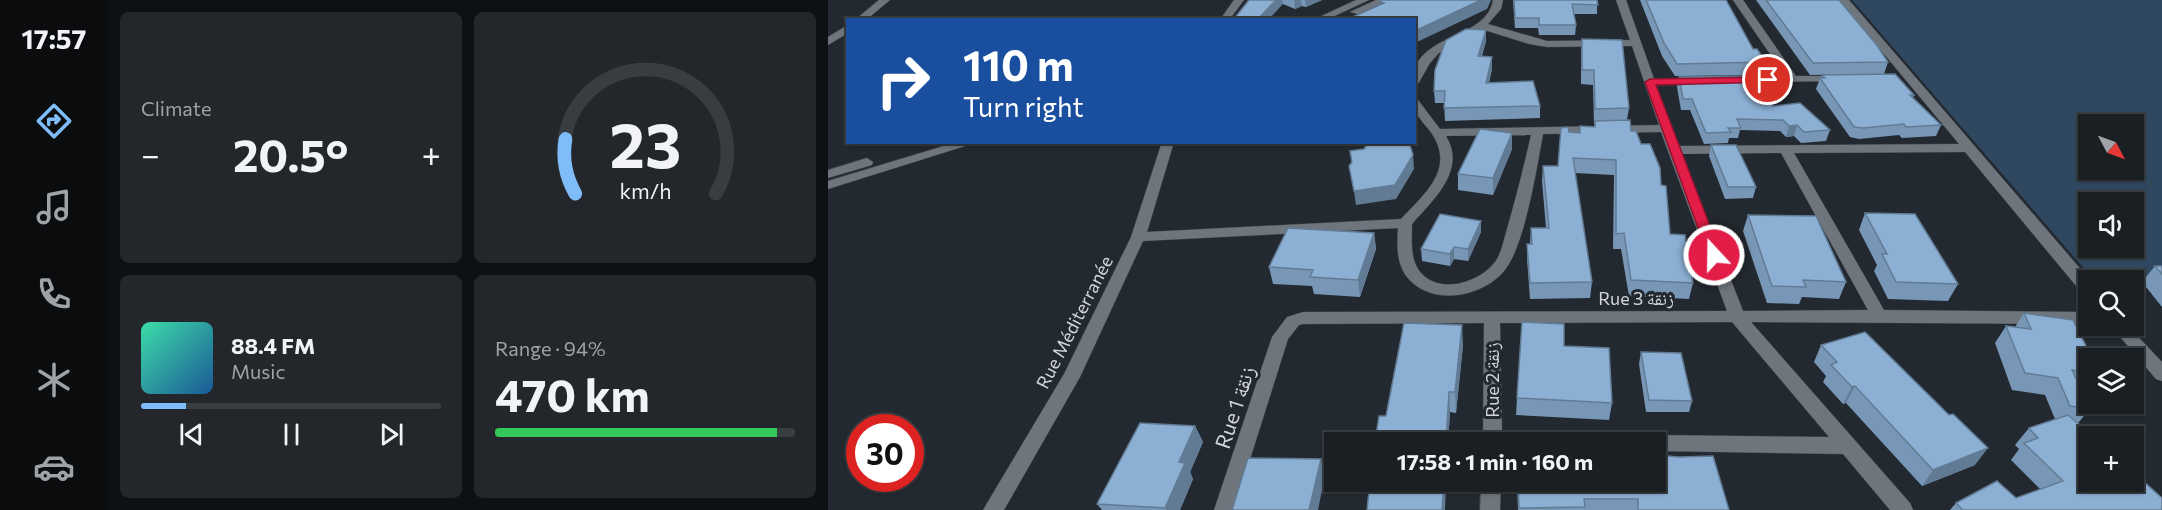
<!DOCTYPE html>
<html lang="en">
<head>
<meta charset="utf-8">
<style>
  :root { --surface:#1a1f24; --page:#23272c; --text:#f1f3f6; --muted:#9fa2a6; --line:#383d41; --accent:#7fbdfa }
  body { margin:0; font-family:Commissioner,"Noto Naskh Arabic",sans-serif; background:var(--page); color:var(--text); height:100vh; display:flex; flex-direction:column; font-size:22px; white-space:nowrap }
  * { box-sizing:border-box; margin:0 }
  p { font-size:20px; color:var(--muted) }
  .icon { flex:none; width:33px; height:33px; fill:none; stroke:currentColor; stroke-width:2; stroke-linecap:round; stroke-linejoin:round }
  .map { position:relative; flex:1; overflow:hidden }
  .drawer { display:flex; flex-direction:column; gap:12px; padding:12px; background:#0e1114; width:720px }
  .drawer>* { flex:none }
  .banner { position:absolute; left:18px; top:18px; width:570px; height:126px; border-radius:0px; box-shadow:0 2px 4px #0004,0 0 0 2px var(--line); background:#1a4fa0; color:#fff; overflow:hidden }
  .needle { width:39px; rotate:131deg }
  .tools { position:absolute; left:1250px; top:114px; display:grid; gap:12px }
  .tools a { display:grid; place-items:center; width:66px; height:66px; border-radius:0px; background:var(--surface); box-shadow:0 2px 4px #0004,0 0 0 2px var(--line); font-size:30px }
  .speed { position:absolute; left:18px; top:414px; display:flex; gap:12px; font-size:30px; font-weight:700; text-align:center }
  .speed>* { display:grid; place-content:center; width:78px; height:78px; border-radius:50%; background:var(--surface); box-shadow:0 2px 4px #0004,0 0 0 2px var(--line); line-height:1 }
  .speed .limit { border:9px solid #d22; background:#fff; color:#111 }
  .pin { position:absolute; display:grid; place-items:center; width:51px; height:51px; color:#fff; margin:-26px; border:3px solid #fff; border-radius:50%; box-shadow:0 2px 6px #0007 }
  .me { position:absolute; width:66px; margin:-33px; rotate:339deg; stroke-linejoin:round; filter:drop-shadow(0 0 4px #0008) }
  .turn { display:flex; align-items:center; gap:21px; height:126px; padding:0 18px; font-size:27px }
  .turn .icon { width:78px; height:78px; stroke-width:2.5 }
  .turn b { display:block; font-size:42px; line-height:51px }
  .big { font-size:45px; font-weight:700; line-height:1.1 }
  .drawer .card { flex:1; display:flex; flex-direction:column; justify-content:center; gap:9px; min-width:0; padding:0 21px; border-radius:9px; background:var(--page) }
  .drawer .dial { align-items:center; gap:0 }
  .dial svg { height:156px; overflow:visible; fill:none; stroke:var(--line); stroke-width:7; stroke-linecap:round; text-anchor:middle }
  .dial text { fill:var(--text); stroke:none }
  .song { display:flex; align-items:center; gap:18px }
  .cover { width:72px; height:72px; border-radius:9px; background:linear-gradient(135deg,hsl(160 70% 55%),hsl(210 70% 35%)) }
  .played { height:6px; border-radius:3px; background:linear-gradient(90deg,var(--accent) 15%,var(--line) 15%) }
  .keys { display:flex; justify-content:space-around; direction:ltr }
  .heat { display:flex; justify-content:space-between; align-items:center; font-size:33px; direction:ltr }
  .charge { height:9px; border-radius:4px; background:linear-gradient(90deg,#34c759 94%,var(--line) 0) }
  .drawer .tiles { flex:1; display:grid; gap:12px; grid-template-columns:repeat(2,1fr) }
  .trip { position:absolute; left:496px; top:432px; width:342px; height:60px; border-radius:0px; background:var(--surface); box-shadow:0 2px 4px #0004,0 0 0 2px var(--line); font-weight:700; line-height:60px; text-align:center }
  main { display:flex; flex:1; min-height:0 }
  .dock { display:flex; flex-direction:column; width:108px; justify-content:space-around; align-items:center; background:#0a0c0e; color:var(--muted) }
  .dock .icon { width:42px; height:42px }
  .dock .active { color:var(--accent) }
  .dock b { font-size:27px; color:var(--text) }
  .map>svg:first-child { display:block }
</style>
</head>
<body>
<main>
<nav class="dock">
<b>17:57</b>
<svg class="icon active" aria-label="directions" viewBox="0 0 24 24"><path d="M12 3l9 9-9 9-9-9zM9 14v-3h6M13 9l2 2-2 2"/></svg>
<svg class="icon" aria-label="music" viewBox="0 0 24 24"><path d="M9 18V5l10-2v13"/><circle cx="6" cy="18" r="3"/><circle cx="16" cy="16" r="3"/></svg>
<svg class="icon" aria-label="phone" viewBox="0 0 24 24"><path d="M5 4h4l2 5-3 2q2 4 5 5l2-3 5 2v4C11 20 4 13 5 4z"/></svg>
<svg class="icon" aria-label="climate" viewBox="0 0 24 24"><path d="M12 3v18M4 7l16 10M4 17L20 7"/></svg>
<svg class="icon" aria-label="car" viewBox="0 0 24 24"><path d="M5 17H2v-5l4-1 3-4h7l3 4 3 1v5h-3M9 17h6M6 11h13"/><circle cx="7" cy="17" r="2"/><circle cx="17" cy="17" r="2"/></svg>
</nav>
<section class="drawer">
<div class="tiles">
<div class="card"><p>Climate</p>
<div class="heat"><a>−</a><b class="big">20.5°</b><a>+</a></div>
</div>
<div class="card dial"><svg viewBox="0 0 100 80">
<path d="M14 69A42 42 0 1 1 86 69"/>
<path d="M14 69A42 42 0 0 1 9 41" stroke="#7fbdfa"/>
<text x="50" y="56" font-size="32" font-weight="700">23</text>
<text x="50" y="72" font-size="11">km/h</text>
</svg></div>
<div class="card">
<div class="song"><i class="cover"></i><div><b>88.4 FM</b><p>Music</p></div></div>
<div class="played"></div>
<div class="keys"><svg class="icon" aria-label="previous" viewBox="0 0 24 24"><path d="M18 5L8 12l10 7zM5 5v14"/></svg><svg class="icon" aria-label="pause" viewBox="0 0 24 24"><path d="M8 5v14M16 5v14"/></svg><svg class="icon" aria-label="next" viewBox="0 0 24 24"><path d="M6 5l10 7-10 7zM19 5v14"/></svg></div>
</div>
<div class="card"><p>Range · 94%</p><b class="big">470 km</b><div class="charge"></div></div>
</div>
</section>
<div class="map">
<svg width="1334" height="510" viewBox="0 0 1334 510">
  <rect width="100%" height="100%" fill="#232930"/>
  <path fill="#2f4860" fill-rule="evenodd" d="M1024 0H1334V280L1265 279ZM1260 124H1305V170H1260ZM1260 202H1305V248H1260Z"/>
  <g fill="none" stroke-linecap="round" stroke-linejoin="round">
    <g stroke="#40454a" stroke-width="1">
      <g id="minor">
        <path d="M51 0H62L38 20H27Z"/>
        <path d="M406 0H416L401 20H392Z"/>
        <path d="M528 0H541L498 20H485Z"/>
        <path d="M548 0H561L530 14 522 12Z"/>
        <path d="M665 0H675L673 9 660 24 719 41 802 40 788 0H798L826 79 870 78 875 81 870 84 828 85 851 146 1131 144 1011 0H1021L1262 280 1260 294 1254 293 1137 152 966 153 1056 310 1260 312V324L923 322 1082 503 1085 510H1062L1015 454 828 451V442H819L821 437 828 435 1001 437 904 322 672 323 674 432 797 434 804 436 806 442H655L656 323 475 324 471 325 460 339 406 510H386L444 337 459 317 475 312 899 311 833 132 715 134C709 168 697 241 679 267 659 297 603 308 579 277 568 263 569 244 570 228L315 241 252 377 176 510H155L236 374 303 237 334 142H346L319 232 573 219C597 193 629 168 602 131 593 120 586 114 586 99L590 100 612 129 831 125 804 46 719 47 701 44 653 29 611 53 602 63 590 84 586 85C586 81 585 75 586 71 597 33 659 38 665 0ZM703 135C696 166 688 198 679 229 676 239 674 250 669 259 654 283 608 297 590 269 582 257 584 238 584 224 605 200 639 170 618 136ZM953 153 1040 310 915 311 854 154Z"/>
        <path d="M905 0H915L968 76H1011L1016 79 1015 81 914 82 913 80 918 77 957 76Z"/>
        <path d="M20 25V33L0 45V37Z"/>
        <path d="M129 142H150L0 189V181Z"/>
        <path d="M39 158 45 162 44 165 0 178V170Z"/>
        <path d="M1283 326H1300L1334 362V381L1328 379Z"/>
        <path d="M653 482H673L672 510H652Z"/>
      </g>
    </g>
    <use href="#minor" fill="#6e757c" fill-rule="evenodd"/>
  </g>
  <g fill="#7897b6">
    <path d="M421 0H494L478 7 474 6 467 9 455 4Z"/>
    <path d="M685 0H769V14H746L748 25 747 35H711L710 28H687Z"/>
    <path d="M812 0H898L925 49 938 62 935 75 847 76 834 56Z"/>
    <path d="M928 0H1011L1060 62 1056 74 982 75Z"/>
    <path d="M754 39 801 108 799 120 803 131 813 144 833 185 842 234 865 283 861 299 801 296 793 249H785L786 175 747 173 764 282 762 298 702 299 699 259V244H702L703 228H718L714 181 715 166H730L741 132 751 133 767 127V124H766L765 85 753 84V53Z"/>
    <path d="M658 41 654 56 664 57V69L661 83 712 106V118L617 121 616 103H607L606 91Z"/>
    <path d="M994 75 1086 95 1085 98 1113 125 1108 136 1074 138 1071 135 1031 139 1022 137 988 89 992 78H993Z"/>
    <path d="M851 77 932 100 945 106 1002 130 998 141 973 143 966 136 958 137 952 131 912 130 910 138H901L900 143 876 144 862 110H853L849 87Z"/>
    <path d="M684 133V149L665 195 630 190V174Z"/>
    <path d="M883 145 928 187 925 198 897 199 881 156Z"/>
    <path d="M1037 213 1130 284 1120 301 1060 299 1046 271 1049 265 1031 230Z"/>
    <path d="M920 215 1018 282 1011 299 974 297 971 304 939 303 915 231Z"/>
    <path d="M653 221V232L640 261 626 259 622 266 594 261 593 249Z"/>
    <path d="M546 233 548 249 532 297 486 294 484 286 445 284 441 267Z"/>
    <path d="M1327 266H1334V307L1314 282Z"/>
    <path d="M1196 313 1260 358V389L1258 391 1253 390 1262 409 1250 423 1334 510H1122L1128 503 1188 498 1212 489 1183 460 1191 449 1187 445 1201 428 1227 419 1217 395 1184 390 1167 343 1178 326 1187 327Z"/>
    <path d="M635 345 628 413 622 412 620 442H547L558 416Z"/>
    <path d="M993 345 1147 465 1094 486 1018 403 1015 404 995 382 998 376 986 362Z"/>
    <path d="M736 346 784 403 781 420 688 415 689 398Z"/>
    <path d="M813 352 864 401 861 412H818L811 364Z"/>
    <path d="M367 426 375 442 362 472 365 479 352 510H274L269 504Z"/>
    <path d="M689 482H828L901 510H690Z"/>
  </g>
  <g fill="#627b94">
    <path d="M448 0H454L455 4 440 20H429Z"/>
    <path d="M466 0H473L474 6 467 9Z"/>
    <path d="M477 0H494L478 7Z"/>
    <path d="M653 0H663L659 9 589 42 586 46V32L589 30Z"/>
    <path d="M658 30V41L650 68V56Z"/>
    <path d="M664 57V69L658 95V83Z"/>
    <path d="M969 125 966 136 958 137 961 126Z"/>
    <path d="M684 133V149L665 195V178Z"/>
    <path d="M585 155 586 169 568 199 528 205 526 191Z"/>
    <path d="M653 221V232L640 261V249Z"/>
    <path d="M546 233 548 249 532 297 530 280Z"/>
    <path d="M626 247V259L622 266V254Z"/>
    <path d="M634 325 635 345 628 413 627 392Z"/>
    <path d="M1027 386 1018 403 1015 404 1024 387Z"/>
    <path d="M621 392 622 412 620 442H618Z"/>
    <path d="M367 426 375 442 362 472 365 479 352 510H339L337 508 351 462Z"/>
    <path d="M1160 448 1147 465 1094 486 1105 470Z"/>
    <path d="M493 459 497 476 490 510H481Z"/>
    <path d="M616 482H618L617 510H614Z"/>
  </g>
  <g fill="#8cb0d4" stroke="#627b94" stroke-width="1.5">
    <path d="M421 0H448L429 20H405Z"/>
    <path d="M552 0H653L589 30 586 32V20H518L556 3 551 1Z"/>
    <path d="M686 0H769L770 5 744 4 748 25H711V18H687Z"/>
    <path d="M818 0H898L925 49H929L938 62 849 64 836 43Z"/>
    <path d="M938 0H1011L1048 44 1060 62 985 63Z"/>
    <path d="M638 29 658 30 650 56 664 57 658 83 705 81 712 106 616 108 617 91H606L607 70 618 40Z"/>
    <path d="M754 39 794 40 801 108 767 109 766 70H754Z"/>
    <path d="M1067 74 1086 95H1082L1113 125 1078 127 1076 124 1035 128 1026 127 992 78H997L994 75Z"/>
    <path d="M937 76 932 100H942L945 106 972 103 1002 130 976 132 969 125 961 126 955 120 909 119 913 128H900L903 132 878 133 864 99H855L851 77Z"/>
    <path d="M802 120 803 131H808L813 144H822L832 168 833 185 838 186 842 234 857 235 865 283 803 280 796 233 788 234V160L745 158 764 282 702 283 699 244H704L703 228H721L715 166H730L733 128 740 127 741 132 752 133V126L767 127V121Z"/>
    <path d="M652 129 684 133 665 178 630 174Z"/>
    <path d="M541 142H581L585 155 567 185 526 191 521 166 524 162 522 151 536 149Z"/>
    <path d="M883 145H908L928 187H900Z"/>
    <path d="M1037 213 1087 214 1130 284 1068 282 1054 254H1059Z"/>
    <path d="M612 214 653 221 640 249 626 247 622 254 593 249Z"/>
    <path d="M920 215 988 216 1018 282 975 280 978 287 944 286Z"/>
    <path d="M460 228 546 233 530 280 482 277 485 270 441 267Z"/>
    <path d="M1327 266H1334V274Z"/>
    <path d="M1196 313 1245 320 1264 358H1260V372L1244 370 1262 409 1242 406 1230 378 1197 373 1178 326 1203 329Z"/>
    <path d="M694 322 736 324V346L781 348 784 403 689 398Z"/>
    <path d="M576 323 634 325 627 392H621L618 442H547L551 416H558Z"/>
    <path d="M1037 332 1121 415 1125 414 1160 448 1105 470 1027 386 1024 387 1003 365 1009 362 993 345Z"/>
    <path d="M813 352 853 353 864 401 821 400Z"/>
    <path d="M1240 415 1265 436H1260V482H1305V472L1334 498V510H1135L1128 503 1169 481 1188 498 1235 481 1196 443 1210 438 1201 428Z"/>
    <path d="M312 423 367 426 351 462 357 463 337 508 269 504Z"/>
    <path d="M828 455 851 457 885 456 901 510H810V499H756L757 507 691 508 690 482H828Z"/>
    <path d="M420 458 493 459 481 510H404Z"/>
    <path d="M542 482H616L614 510H539Z"/>
  </g>
  <path fill="#e11d48" stroke="#92132f" stroke-width="1.5" d="M940 77 945 80 944 82 828 85 893 255 886 259 881 258 817 82 822 79Z"/>
  <g text-anchor="middle" dominant-baseline="central" stroke-width="6" stroke-linejoin="round" paint-order="stroke">
    <g font-size="18" fill="#d2d6da" stroke="#232930">
      <text x="808" y="298">Rue 3 زنقة</text>
      <text transform="translate(246 322) rotate(-63)">Rue Méditerranée</text>
      <text transform="translate(664 380) rotate(-90)">Rue 2 زنقة</text>
    </g>
    <g font-size="21" fill="#d2d6da" stroke="#232930">
      <text transform="translate(406 407) rotate(-72)">Rue 1 زنقة</text>
    </g>
  </g>
</svg>
<div class="tools">
<a><svg class="needle" viewBox="-14 -14 28 28"><path d="M0-13l5 13h-10z" fill="#e53935"/><path d="M0 13l5-13h-10z" fill="#9fa2a6"/></svg></a>
<a><svg class="icon" aria-label="sound" viewBox="0 0 24 24"><path d="M4 9h4l5-4v14l-5-4H4zM17 9q2 3 0 6"/></svg></a>
<a><svg class="icon" aria-label="search" viewBox="0 0 24 24"><circle cx="10" cy="10" r="6"/><path d="M15 15l6 6"/></svg></a>
<a><svg class="icon" aria-label="layers" viewBox="0 0 24 24"><path d="M12 4l9 5-9 5-9-5zM3 14l9 5 9-5"/></svg></a>
<a>+</a>
</div>
<div class="speed"><div class="limit">30</div></div>
<div class="pin" style="left:940px;top:80px;background:#d93025"><svg class="icon" aria-label="arrive" viewBox="0 0 24 24"><path d="M6 21V4h12l-3 4 3 4H6"/></svg></div>
<svg class="me" style="left:886px;top:255px" viewBox="-20 -20 40 40"><circle r="17" fill="#e11d48" stroke="#fff" stroke-width="3"/><path d="M0-11L8 9 0 5-8 9z" fill="#fff"/></svg>
<div class="trip">17:58 · 1 min · 160 m</div>
<div class="banner">
<div class="turn"><svg class="icon" aria-label="right" viewBox="0 0 24 24"><path d="M7 20v-9h11M14 6l5 5-5 5"/></svg><div><b>110 m</b>Turn right</div></div>
</div>
</div>
</main>
</body>
</html>
